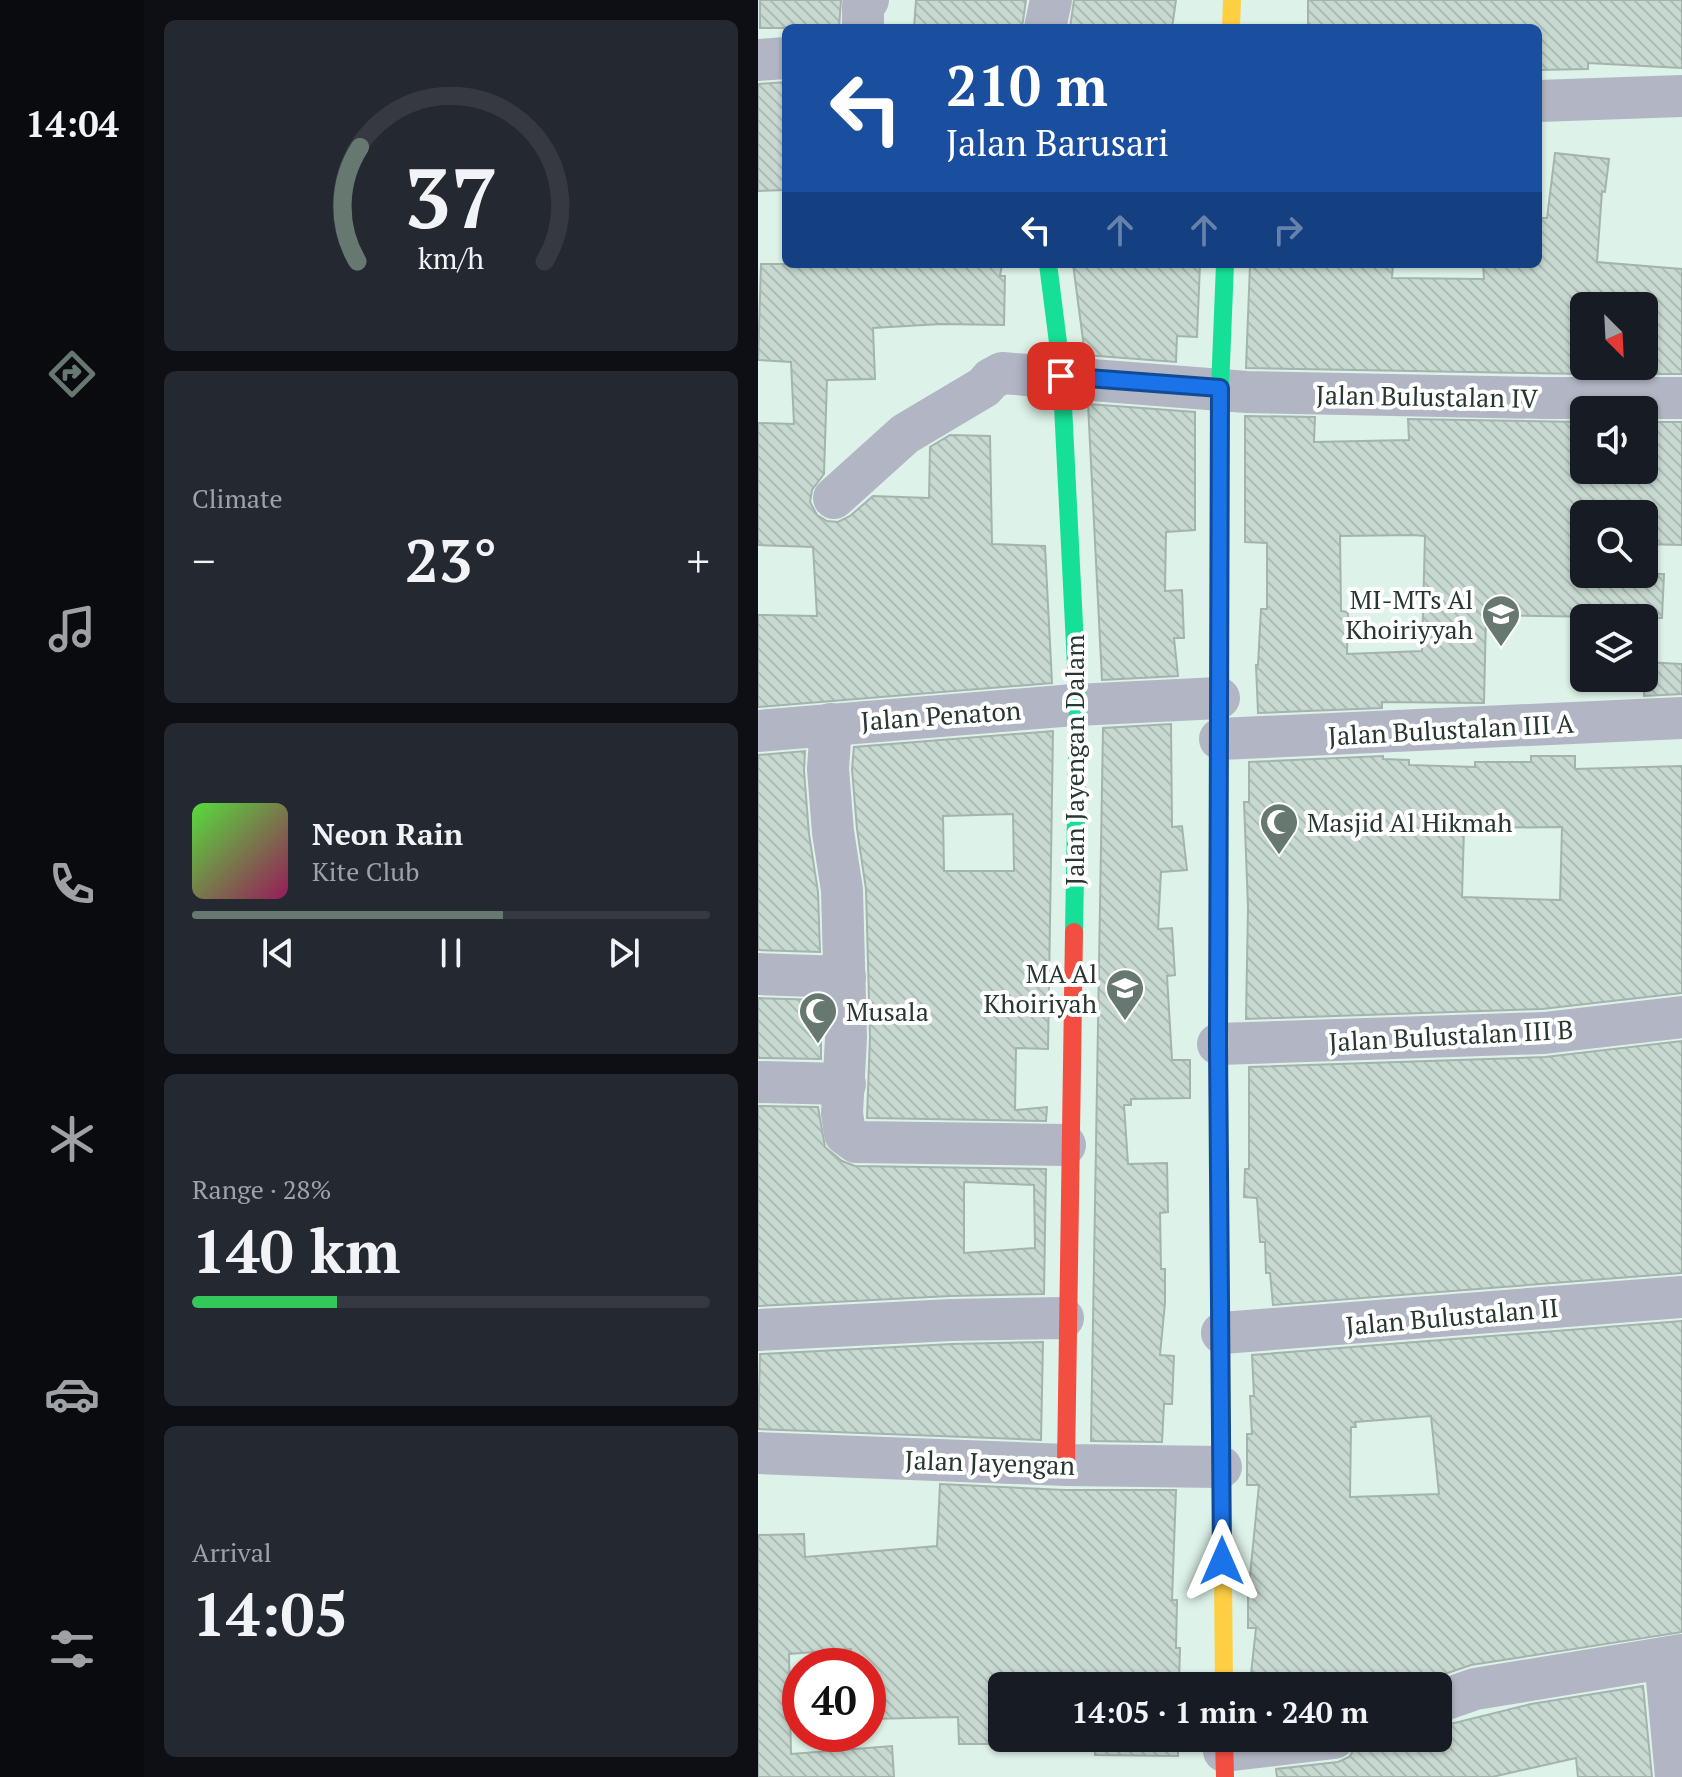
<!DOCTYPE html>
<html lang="en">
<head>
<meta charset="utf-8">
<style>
  :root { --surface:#171b24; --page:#242831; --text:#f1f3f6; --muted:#9ea1a6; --line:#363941; --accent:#677870 }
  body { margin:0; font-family:"PT Serif",serif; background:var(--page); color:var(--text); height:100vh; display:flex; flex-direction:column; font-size:30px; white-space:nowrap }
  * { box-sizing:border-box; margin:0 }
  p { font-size:26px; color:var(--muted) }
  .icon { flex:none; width:44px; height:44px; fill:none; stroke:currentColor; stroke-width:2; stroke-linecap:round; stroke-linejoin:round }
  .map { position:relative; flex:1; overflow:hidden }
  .details { display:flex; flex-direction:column; gap:20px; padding:20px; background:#0d0f14; width:614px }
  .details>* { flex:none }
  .banner { position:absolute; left:24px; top:24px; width:760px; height:244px; border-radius:12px; box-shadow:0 2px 6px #0004; background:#1a4fa0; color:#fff; overflow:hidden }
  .needle { width:52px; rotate:156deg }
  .fabs { position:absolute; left:812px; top:292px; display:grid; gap:16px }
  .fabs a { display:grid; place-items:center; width:88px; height:88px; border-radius:12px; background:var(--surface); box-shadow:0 2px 6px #0004; font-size:40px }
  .speed { position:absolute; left:24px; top:1648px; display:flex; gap:16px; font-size:40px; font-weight:700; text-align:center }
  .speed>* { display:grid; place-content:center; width:104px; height:104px; border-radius:50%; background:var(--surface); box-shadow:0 2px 6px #0004; line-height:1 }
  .speed .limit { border:12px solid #d22; background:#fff; color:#111 }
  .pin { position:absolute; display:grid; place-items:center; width:68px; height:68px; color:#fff; margin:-34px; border-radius:16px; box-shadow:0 4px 12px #0006 }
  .me { position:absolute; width:88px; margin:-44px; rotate:0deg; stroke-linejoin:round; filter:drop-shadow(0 0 6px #0008) }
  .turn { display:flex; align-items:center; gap:28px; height:168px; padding:0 32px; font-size:36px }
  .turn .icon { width:104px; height:104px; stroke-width:2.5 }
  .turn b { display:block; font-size:56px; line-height:68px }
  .lanes { display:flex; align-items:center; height:76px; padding:0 32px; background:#0003; justify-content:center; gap:40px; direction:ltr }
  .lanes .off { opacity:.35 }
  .big { font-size:60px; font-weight:700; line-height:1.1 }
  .details .tile { flex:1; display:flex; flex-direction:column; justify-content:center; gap:12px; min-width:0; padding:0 28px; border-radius:12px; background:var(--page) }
  .details .dial { align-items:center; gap:0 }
  .dial svg { height:208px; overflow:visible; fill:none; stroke:var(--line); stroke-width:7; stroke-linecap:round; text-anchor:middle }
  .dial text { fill:var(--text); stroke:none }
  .song { display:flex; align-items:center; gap:24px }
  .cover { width:96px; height:96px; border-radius:12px; background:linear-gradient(135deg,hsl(110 70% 55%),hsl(330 70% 35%)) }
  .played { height:8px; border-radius:4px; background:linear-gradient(90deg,var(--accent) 60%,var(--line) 60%) }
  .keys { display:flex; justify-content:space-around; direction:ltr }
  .heat { display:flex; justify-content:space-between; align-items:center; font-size:44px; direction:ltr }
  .charge { height:12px; border-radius:6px; background:linear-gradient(90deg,#34c759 28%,var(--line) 0) }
  .trip { position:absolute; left:230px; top:1672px; width:464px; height:80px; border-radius:12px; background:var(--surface); box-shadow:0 2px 6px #0004; font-weight:700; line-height:80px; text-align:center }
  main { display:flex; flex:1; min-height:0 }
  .tab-bar { display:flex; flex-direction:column; width:144px; justify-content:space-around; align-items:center; background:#090b0e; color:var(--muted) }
  .tab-bar .icon { width:56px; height:56px }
  .tab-bar .selected { color:var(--accent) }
  .tab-bar b { font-size:36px; color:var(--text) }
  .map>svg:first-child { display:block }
</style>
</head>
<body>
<main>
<nav class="tab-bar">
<b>14:04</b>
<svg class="icon selected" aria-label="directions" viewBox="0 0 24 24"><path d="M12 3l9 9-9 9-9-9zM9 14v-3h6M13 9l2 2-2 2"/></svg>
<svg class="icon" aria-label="music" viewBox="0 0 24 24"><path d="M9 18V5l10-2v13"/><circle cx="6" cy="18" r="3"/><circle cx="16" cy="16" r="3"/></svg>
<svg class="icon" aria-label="phone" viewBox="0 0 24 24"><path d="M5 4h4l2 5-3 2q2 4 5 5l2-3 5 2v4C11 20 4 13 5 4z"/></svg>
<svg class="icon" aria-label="climate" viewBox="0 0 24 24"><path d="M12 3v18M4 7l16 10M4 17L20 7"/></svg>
<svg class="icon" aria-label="car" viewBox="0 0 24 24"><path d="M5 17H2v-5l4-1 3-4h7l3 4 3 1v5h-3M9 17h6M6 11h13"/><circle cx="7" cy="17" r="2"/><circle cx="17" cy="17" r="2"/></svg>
<svg class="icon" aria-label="filters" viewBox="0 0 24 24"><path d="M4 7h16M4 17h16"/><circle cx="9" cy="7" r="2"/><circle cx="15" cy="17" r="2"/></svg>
</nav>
<section class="details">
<div class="tile dial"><svg viewBox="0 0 100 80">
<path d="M14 69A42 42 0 1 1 86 69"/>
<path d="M14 69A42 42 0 0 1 15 25" stroke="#677870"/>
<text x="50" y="56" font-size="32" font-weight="700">37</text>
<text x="50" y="72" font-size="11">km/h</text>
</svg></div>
<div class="tile"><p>Climate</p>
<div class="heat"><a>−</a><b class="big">23°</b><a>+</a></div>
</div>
<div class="tile">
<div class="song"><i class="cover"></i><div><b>Neon Rain</b><p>Kite Club</p></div></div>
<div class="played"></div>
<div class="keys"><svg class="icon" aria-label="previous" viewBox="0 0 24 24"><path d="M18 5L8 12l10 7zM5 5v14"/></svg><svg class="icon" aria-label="pause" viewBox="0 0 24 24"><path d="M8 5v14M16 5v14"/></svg><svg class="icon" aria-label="next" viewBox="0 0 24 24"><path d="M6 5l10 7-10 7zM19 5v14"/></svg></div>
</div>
<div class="tile"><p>Range · 28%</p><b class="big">140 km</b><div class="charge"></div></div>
<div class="tile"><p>Arrival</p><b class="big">14:05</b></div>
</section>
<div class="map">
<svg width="924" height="1777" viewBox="0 0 924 1777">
  <defs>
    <pattern id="building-back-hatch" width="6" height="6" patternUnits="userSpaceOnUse" patternTransform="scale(2)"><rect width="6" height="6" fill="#c8d9d1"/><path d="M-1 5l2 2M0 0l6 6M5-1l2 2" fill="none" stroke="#acbbb4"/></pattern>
  </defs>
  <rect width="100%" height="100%" fill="#ddf2e8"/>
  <g fill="url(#building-back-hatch)" stroke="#a4b4ad" stroke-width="2" fill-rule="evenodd">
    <path d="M2 0H83L81 28H2Z"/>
    <path d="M158 0H268L264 28H156Z"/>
    <path d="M316 0H418L414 28H312Z"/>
    <path d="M550 0H924V68L830 63V69L780 70V28H550Z"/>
    <path d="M28 82V190L0 191V84Z"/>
    <path d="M797 153 851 159 847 192 844 191 839 262 924 269V374H886V306H826V374L488 368 492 265 635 264 634 278 726 279 725 264H780V218H789Z"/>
    <path d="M3 264H244L242 276H247L246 325 183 324 115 328 117 379 69 380 66 474 54 490 52 502 59 515 69 521 80 522 92 516 115 496 171 498 172 447 192 435 232 436 234 544 287 546 294 683 0 707V615L59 616 55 547 0 545V423L36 424 33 362 0 360Z"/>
    <path d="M315 264H442L439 337 419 336 418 362 327 355Z"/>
    <path d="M330 404 437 412V530L408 532 407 591 424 590 426 638H416L420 676 344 680Z"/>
    <path d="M487 416 557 417 556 442 651 440 650 419 826 422V470H886V422H924V545L886 544V514H826V574H906L904 618 728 615 726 703 624 702V708L500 713 498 665H500L503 609H509V543L487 542ZM655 535 667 536 664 651 589 654 590 612 583 611 582 536Z"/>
    <path d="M886 662 924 664V694L886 696Z"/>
    <path d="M413 724 414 827 424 826 429 870 403 872 400 929 414 928 417 975 409 976 414 1060H432V1098L373 1099V1105H366L370 1164 409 1163 410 1212 402 1213 403 1269H407V1303L402 1355 416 1356 414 1404H406L404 1442 333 1441 345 728Z"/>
    <path d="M295 731 290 1049 258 1048 257 1110 289 1107 288 1121 109 1118 112 1037 108 889 99 829 94 769 96 747ZM255 814 256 871H186L185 816Z"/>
    <path d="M47 751 46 771 51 834 60 892 62 952 0 950V755Z"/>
    <path d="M625 756V759L651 760V765L717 767V762H773V756H817V769L924 766V993L784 1009 488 1019 490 907 486 802H491V762ZM804 827 802 900 704 897 706 828Z"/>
    <path d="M0 998 63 1000V1059L0 1058Z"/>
    <path d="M924 1041V1273L515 1305 512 1273H508L507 1242H502L499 1198 486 1197 487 1169H491V1067L787 1057Z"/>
    <path d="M0 1106 60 1107 67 1147 84 1161 97 1166 288 1169 286 1294 192 1296 0 1306ZM206 1182 276 1185 277 1248 206 1253Z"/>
    <path d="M924 1321V1632L713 1665 672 1679 662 1686H596V1683L493 1674 498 1628H490V1596L501 1485H489V1434H494L492 1396H496L494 1355ZM673 1416 681 1494 592 1497 593 1427H598L597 1422Z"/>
    <path d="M285 1342 283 1440 0 1429 2 1354 194 1344Z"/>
    <path d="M182 1484 307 1490H418L414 1600H419L418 1648H422L421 1686H244V1738H420V1756L337 1755V1744H201L200 1717 110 1719V1666H94L93 1649 31 1654 33 1754 134 1746 136 1777H0V1535L46 1534 47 1557 179 1546Z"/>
    <path d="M885 1686 894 1777H820L818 1758 734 1777H519L518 1769 580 1762 591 1757 598 1747 638 1738H680V1727L773 1704Z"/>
  </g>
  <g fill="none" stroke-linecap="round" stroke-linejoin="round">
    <g stroke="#b2b5c3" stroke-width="42">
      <path d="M105 28V5L110 0"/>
      <path d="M287 28 293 0"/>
      <path d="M0 60 28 58"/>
      <path d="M780 101 924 96"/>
      <path d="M76 498 147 434 226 387 233 379 244 373 489 392 785 398H924"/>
      <path d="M318 705 461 698"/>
      <path d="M73 724 70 769 75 832 84 890 88 1038 84 1113 87 1134 98 1142 307 1145"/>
      <path d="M0 731 316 705"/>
      <path d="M462 739 924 718"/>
      <path d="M0 974 87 977"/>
      <path d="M460 1044 786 1033 924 1017"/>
      <path d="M0 1082 87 1084"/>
      <path d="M0 1330 193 1320 305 1318"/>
      <path d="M464 1333 924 1297"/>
      <path d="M0 1453 308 1465 463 1467"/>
      <path d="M907 1658 918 1777"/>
      <path d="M680 1702 717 1689 924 1655"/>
      <path d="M466 1751 576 1738"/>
    </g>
    <g stroke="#16e098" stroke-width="18">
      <path d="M290 264 303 366 320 705 316 932"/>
      <path d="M461 601 462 388 467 264"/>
    </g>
    <g stroke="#ffcf43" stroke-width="18">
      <path d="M473 28 474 0"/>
      <path d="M460 1016 466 1686"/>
    </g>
    <g stroke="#f24e42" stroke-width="18">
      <path d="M460 1016 461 601"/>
      <path d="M308 1465 316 932"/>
      <path d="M466 1738 467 1777"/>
    </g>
  </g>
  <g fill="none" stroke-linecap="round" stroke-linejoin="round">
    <g stroke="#114b97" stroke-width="20">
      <path id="route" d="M303 376 462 388 460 1044 464 1561"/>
    </g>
    <use href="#route" stroke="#1a73e8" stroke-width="14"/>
  </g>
  <defs>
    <g id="school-pin" transform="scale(2)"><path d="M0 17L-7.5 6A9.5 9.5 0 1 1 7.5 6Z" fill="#677870" stroke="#fff"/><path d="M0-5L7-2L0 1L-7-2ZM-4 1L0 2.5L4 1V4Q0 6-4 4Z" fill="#fff"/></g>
    <g id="mosque-pin" transform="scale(2)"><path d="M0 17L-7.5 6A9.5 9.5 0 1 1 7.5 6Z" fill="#677870" stroke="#fff"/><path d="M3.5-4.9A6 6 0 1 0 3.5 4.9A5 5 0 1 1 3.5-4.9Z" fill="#fff"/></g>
  </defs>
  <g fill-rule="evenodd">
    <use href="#school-pin" x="743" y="614"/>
    <use href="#mosque-pin" x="521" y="822"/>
    <use href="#school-pin" x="367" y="988"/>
    <use href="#mosque-pin" x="60" y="1011"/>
  </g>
  <g text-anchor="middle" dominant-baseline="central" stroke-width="8" stroke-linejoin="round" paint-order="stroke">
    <g font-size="26" fill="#283730" stroke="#fff">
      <text transform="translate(669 396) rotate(1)">Jalan Bulustalan IV</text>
      <text transform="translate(183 715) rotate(-4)">Jalan Penaton</text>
      <text transform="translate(693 729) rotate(-3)">Jalan Bulustalan III A</text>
      <text transform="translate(316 760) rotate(-90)">Jalan Jayengan Dalam</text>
      <text transform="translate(693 1035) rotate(-3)">Jalan Bulustalan III B</text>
      <text transform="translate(694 1316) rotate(-5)">Jalan Bulustalan II</text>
      <text transform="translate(232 1462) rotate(2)">Jalan Jayengan</text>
    </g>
    <g font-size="26" fill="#283730" stroke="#fff" text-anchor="end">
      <text x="715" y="599">MI-MTs Al<tspan x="715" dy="30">Khoiriyyah</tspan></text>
      <text x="549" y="822" text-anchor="start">Masjid Al Hikmah</text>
      <text x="339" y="973">MA Al<tspan x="339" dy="30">Khoiriyah</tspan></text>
      <text x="88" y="1011" text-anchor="start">Musala</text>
    </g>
  </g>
</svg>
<div class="fabs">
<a><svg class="needle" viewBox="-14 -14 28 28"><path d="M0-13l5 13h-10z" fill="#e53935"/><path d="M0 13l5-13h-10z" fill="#9ea1a6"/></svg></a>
<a><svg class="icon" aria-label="sound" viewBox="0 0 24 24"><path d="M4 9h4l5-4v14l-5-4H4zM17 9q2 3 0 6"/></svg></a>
<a><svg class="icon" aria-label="search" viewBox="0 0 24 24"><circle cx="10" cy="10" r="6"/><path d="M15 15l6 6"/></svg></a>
<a><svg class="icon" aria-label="layers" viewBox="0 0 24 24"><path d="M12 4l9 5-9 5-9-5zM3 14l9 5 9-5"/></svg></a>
</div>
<div class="speed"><div class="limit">40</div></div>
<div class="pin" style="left:303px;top:376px;background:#d93025"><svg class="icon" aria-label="arrive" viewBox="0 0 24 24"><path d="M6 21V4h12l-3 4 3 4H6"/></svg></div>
<svg class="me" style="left:464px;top:1561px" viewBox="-20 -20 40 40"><path d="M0-17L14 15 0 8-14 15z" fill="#1a73e8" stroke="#fff" stroke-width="4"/></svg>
<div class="trip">14:05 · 1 min · 240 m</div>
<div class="banner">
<div class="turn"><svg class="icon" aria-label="left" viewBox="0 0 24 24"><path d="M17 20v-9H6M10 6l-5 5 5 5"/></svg><div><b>210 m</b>Jalan Barusari</div></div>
<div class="lanes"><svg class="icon" aria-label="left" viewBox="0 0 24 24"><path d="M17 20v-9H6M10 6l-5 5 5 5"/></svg><svg class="icon off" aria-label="ahead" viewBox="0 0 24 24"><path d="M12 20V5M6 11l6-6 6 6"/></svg><svg class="icon off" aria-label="ahead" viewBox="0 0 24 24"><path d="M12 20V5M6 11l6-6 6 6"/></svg><svg class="icon off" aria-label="right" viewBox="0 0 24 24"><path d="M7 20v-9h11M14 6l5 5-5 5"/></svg></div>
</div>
</div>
</main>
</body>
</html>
